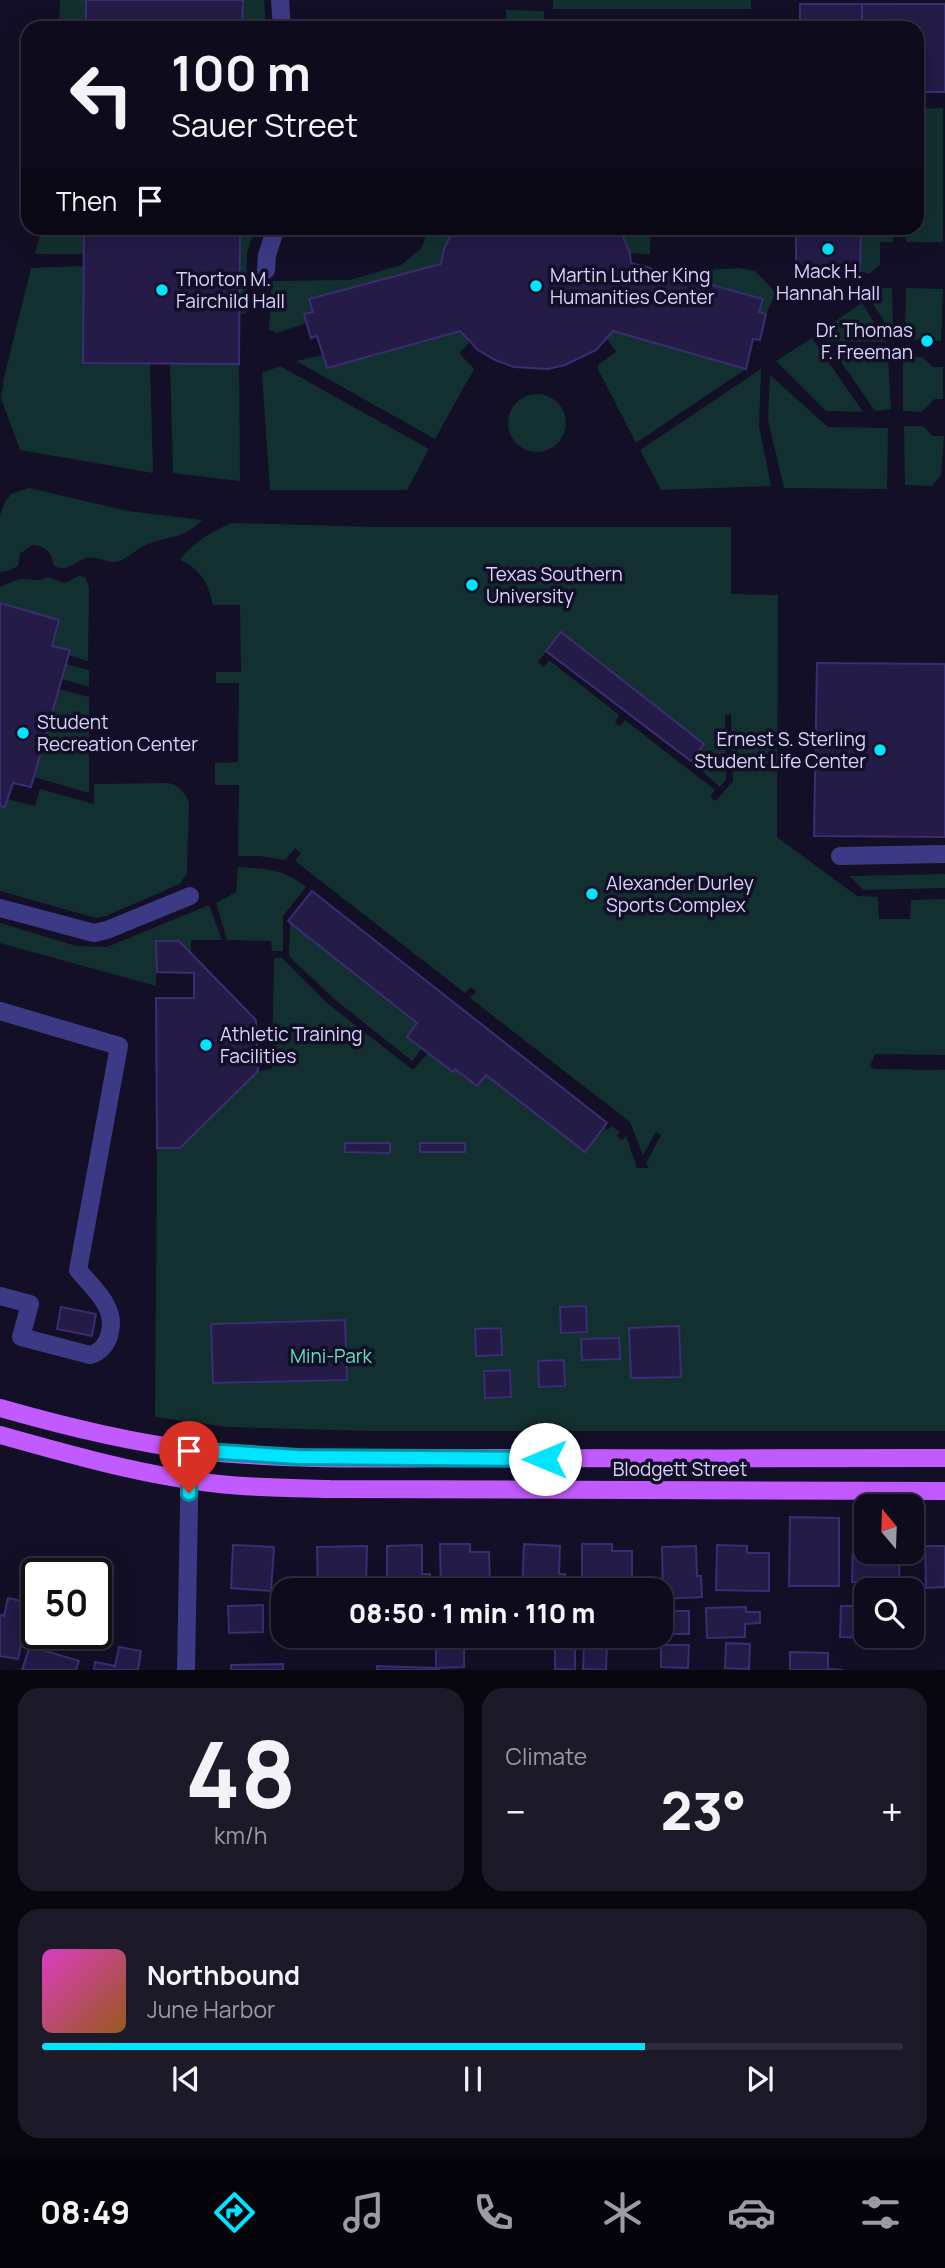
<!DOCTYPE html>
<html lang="en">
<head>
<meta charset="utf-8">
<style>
  :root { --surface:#0e0b1c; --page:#1c1929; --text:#f1f3f6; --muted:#9b9ba3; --line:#2e2b3b; --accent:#00e5ff }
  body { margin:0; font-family:Manrope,sans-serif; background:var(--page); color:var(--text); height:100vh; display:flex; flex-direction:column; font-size:26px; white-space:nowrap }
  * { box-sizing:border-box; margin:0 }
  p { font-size:23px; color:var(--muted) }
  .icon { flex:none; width:38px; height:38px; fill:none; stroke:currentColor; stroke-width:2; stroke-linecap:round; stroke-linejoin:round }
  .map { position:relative; height:1670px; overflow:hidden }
  .side { display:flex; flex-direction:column; gap:18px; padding:18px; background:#08060f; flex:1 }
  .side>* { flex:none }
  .hud { position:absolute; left:21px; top:21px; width:903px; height:214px; border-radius:21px; box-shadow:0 7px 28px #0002,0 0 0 2px var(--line); background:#0e0b1c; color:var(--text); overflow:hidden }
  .needle { width:46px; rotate:341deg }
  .buttons { position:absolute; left:854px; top:1494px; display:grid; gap:14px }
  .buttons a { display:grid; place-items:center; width:70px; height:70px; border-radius:14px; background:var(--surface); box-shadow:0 7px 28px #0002,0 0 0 2px var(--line); font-size:35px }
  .speed { position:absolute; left:21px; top:1558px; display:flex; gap:14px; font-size:35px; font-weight:700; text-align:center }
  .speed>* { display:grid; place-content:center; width:91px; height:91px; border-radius:50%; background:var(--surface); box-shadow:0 7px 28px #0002,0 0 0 2px var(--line); line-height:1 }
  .speed .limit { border:4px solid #111; border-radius:10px; background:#fff; color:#111 }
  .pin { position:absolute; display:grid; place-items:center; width:60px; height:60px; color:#fff; margin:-72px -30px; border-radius:50% 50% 50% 0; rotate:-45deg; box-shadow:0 0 7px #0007 }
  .pin .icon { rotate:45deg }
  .me { position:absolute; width:77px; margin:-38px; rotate:270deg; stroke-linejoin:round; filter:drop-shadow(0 0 5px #0008) }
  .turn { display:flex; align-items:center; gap:24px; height:147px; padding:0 35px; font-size:32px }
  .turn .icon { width:91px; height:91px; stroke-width:2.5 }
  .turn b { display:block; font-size:49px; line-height:60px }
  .then { display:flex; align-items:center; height:66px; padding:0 35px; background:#0003; gap:14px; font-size:26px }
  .big { font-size:52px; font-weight:800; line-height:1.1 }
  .side .tile { flex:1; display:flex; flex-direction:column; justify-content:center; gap:10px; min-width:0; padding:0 24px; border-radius:21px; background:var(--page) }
  .side .dial { align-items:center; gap:0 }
  .dial b { font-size:91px; line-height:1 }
  .song { display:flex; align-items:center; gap:21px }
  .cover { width:84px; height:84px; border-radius:10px; background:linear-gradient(135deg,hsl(310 70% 55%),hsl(30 70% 35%)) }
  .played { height:7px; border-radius:4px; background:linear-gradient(90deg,var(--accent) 70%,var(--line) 70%) }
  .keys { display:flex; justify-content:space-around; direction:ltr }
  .heat { display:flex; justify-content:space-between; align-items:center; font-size:38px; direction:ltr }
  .side .tiles { flex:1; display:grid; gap:18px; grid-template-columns:1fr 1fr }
  .tile:last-child { grid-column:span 2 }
  .trip { position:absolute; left:271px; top:1578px; width:402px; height:70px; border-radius:21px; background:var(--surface); box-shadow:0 7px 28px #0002,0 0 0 2px var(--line); font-weight:800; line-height:70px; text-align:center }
  .menu { display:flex; height:112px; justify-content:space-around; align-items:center; background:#06040b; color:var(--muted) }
  .menu .icon { width:49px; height:49px }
  .menu .selected { color:var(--accent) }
  .menu b { font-size:32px; color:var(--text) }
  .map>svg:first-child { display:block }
</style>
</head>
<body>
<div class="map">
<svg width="945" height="1670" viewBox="0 0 945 1670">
  <rect width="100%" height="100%" fill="#130f26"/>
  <g fill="#12302f" fill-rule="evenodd">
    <path d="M60 0H86V28H59Z"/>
    <path d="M243 0H264L266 28H242Z"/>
    <rect x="553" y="0" width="198" height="9"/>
    <path d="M506 10 544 11V28H506Z"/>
    <path d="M943 108V242H906V228H917V109Z"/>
    <path d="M42 228H84V254H35Z"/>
    <path d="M240 228H255L247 253 246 313 240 314Z"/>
    <path d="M430 228H454L444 249 441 264 309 299 313 312 304 314 307 323 277 333 269 330 272 281 350 280 401 265 421 249Z"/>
    <path d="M619 228H650V254L630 253Z"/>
    <path d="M861 228H893V242H880V265L869 274 860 271Z"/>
    <path d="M84 266 150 363 153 473 20 450 1 398 4 378 31 268Z"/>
    <path d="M739 268 755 271 776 293 766 314 759 312 763 299 665 273Z"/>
    <path d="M884 288H892L893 335 869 298Z"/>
    <path d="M906 288 943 289 941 341 905 339Z"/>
    <path d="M862 303 886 342 827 341 819 332Z"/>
    <path d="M460 331 469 343 459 353 474 369 435 439 296 361 323 355 328 368Z"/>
    <path d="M613 331 746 369 636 443 598 369V365L616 352 607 339Z"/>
    <path d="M812 338 863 412 826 411 776 361Z"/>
    <path d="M835 353 888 357 891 409 875 411Z"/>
    <path d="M903 357H922L933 367H943V399H935L921 412 903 411Z"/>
    <path d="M170 363 239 364 240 481 173 473Z"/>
    <path d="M280 366 429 449 407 490H270L262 373Z"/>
    <path d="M761 369 759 426 771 486 661 490 640 450Z"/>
    <path d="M770 375 828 427 888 428 887 489 784 488 768 420Z"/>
    <circle cx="537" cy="423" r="29"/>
    <path d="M904 426H923L933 436H944L941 475 932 486 905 485Z"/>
    <path d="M29 488 128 511 202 520C185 539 165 536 144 546 135 550 126 560 116 562 105 563 95 554 84 559 73 563 67 572 54 566 52 552 46 546 32 545L20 554 18 566 8 571 0 572V515L5 502 11 494Z"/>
    <path d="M232 523 377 527H731V594L778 595 777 837 857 896 878 897 879 919H910L911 900 945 899V1055L875 1054 870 1066 874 1069 945 1070V1431H370L229 1427 155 1417 157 1148H180L258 1071 272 1069 274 958H282L327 1003 413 1070 428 1053 452 1072 455 1069 477 1086 486 1075 584 1152 604 1127 607 1130 611 1126 620 1132 617 1136 622 1140 626 1136 637 1168H649L646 1163 661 1135 656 1132 643 1155 630 1122 470 998 476 991 471 987 465 993 295 861 301 853 295 848 285 860 259 856H238L239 785H215V763L238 762 239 683H216V672H241L240 605H213C208 583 201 569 180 560 193 542 212 531 232 523ZM561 633 704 744 691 761 720 787 726 779 725 715 731 714 733 781 716 801 710 797 715 790 625 720 620 726 615 723 619 715 549 660 544 667 538 662Z"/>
    <path d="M79 576 85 577 89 587 88 661 68 655 70 650 52 646 59 620 0 603V587C7 584 16 579 24 579 34 579 38 582 48 577L65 583Z"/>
    <path d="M66 664 89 670V687L62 679Z"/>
    <path d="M59 689 89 697V793L34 777Z"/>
    <path d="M168 783C180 786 184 791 189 803L187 873 180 884 106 916 96 918 0 891V806L7 799 35 806 40 789 94 804V784Z"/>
    <path d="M238 867C267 869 282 868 306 887L283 916V951H272L271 941 227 940 216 903 236 892Z"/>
    <path d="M945 874V888L864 890 849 876Z"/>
    <path d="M209 905 222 940H191V953L179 941H156V986L0 943V923L76 946 107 947Z"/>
    <path d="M290 923 417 1023 407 1037 422 1048 412 1061 333 998 289 956Z"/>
  </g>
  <g fill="#241b47" stroke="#3b2d73" stroke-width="2">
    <path d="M86 0H243L242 28H86Z"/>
    <path d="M800 4H862V28H574V24H800Z"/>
    <path d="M862 4H945V92H917V28H862Z"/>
    <path d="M84 228H240L239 364 83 363Z"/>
    <path d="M454 228H619L630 253 631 263 763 299 759 312 766 314 760 340 753 339 746 369 613 331 596 350 565 365 548 369 514 367 495 360 478 350 460 331 327 368 317 336 311 338 304 314 313 312 309 299 441 264 444 249Z"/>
    <path d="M796 228H861L860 271H828V278L796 277Z"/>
    <path d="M0 603 59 620 52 646 70 650 31 787 13 783 5 807 0 806Z"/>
    <path d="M561 632 704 744 691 761 546 651Z"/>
    <path d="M817 663 945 664V837L814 836Z"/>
    <path d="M312 891 607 1123 585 1152 486 1075 477 1086 455 1069 453 1072 407 1037 417 1023 288 921Z"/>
    <path d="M156 941H179L256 1020 258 1071 180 1148H157L156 998H194V973L157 972Z"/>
    <path d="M345 1143H390V1153L345 1152Z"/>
    <rect x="420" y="1143" width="45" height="9"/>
    <path d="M586 1306 587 1332 561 1333 560 1307Z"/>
    <path d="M61 1307 96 1314 92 1336 57 1329Z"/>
    <path d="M345 1320 347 1380 213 1383 211 1324Z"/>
    <path d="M679 1326 681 1377 631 1378 629 1328Z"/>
    <path d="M501 1328 502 1355 476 1356 475 1329Z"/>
    <path d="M619 1338 620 1359 582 1360 581 1339Z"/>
    <path d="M564 1360 565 1386 539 1387 538 1361Z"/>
    <path d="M510 1370 511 1397 485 1398 484 1371Z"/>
    <path d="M790 1517 839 1518V1586H789Z"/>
    <path d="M440 1544H470V1552H489L490 1587 441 1588Z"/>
    <path d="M524 1544 560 1546 559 1574H565V1591H522Z"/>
    <path d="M582 1544H612V1551H632V1590L582 1589Z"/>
    <path d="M853 1544H866V1552H900L899 1582H852Z"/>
    <path d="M233 1545 274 1547 271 1591 231 1588Z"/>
    <path d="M422 1545V1574H430V1591H387V1546Z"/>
    <path d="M717 1545 747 1546V1553H769V1591L716 1590Z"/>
    <path d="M367 1546 366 1590H318L317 1547Z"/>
    <path d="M696 1546 697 1576H701L702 1597 663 1599 662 1547Z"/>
    <path d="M925 1546H945V1587L926 1588Z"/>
    <path d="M8 1598 30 1603 18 1659 0 1656V1615L4 1616Z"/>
    <path d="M263 1605V1632L229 1633 228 1606Z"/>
    <path d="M841 1606H866V1636L879 1638 840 1637Z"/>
    <path d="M746 1607V1612H760V1623L745 1624V1637L707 1638 706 1608Z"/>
    <rect x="662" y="1611" width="27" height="23"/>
    <path d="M726 1643 750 1644 749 1669 725 1668Z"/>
    <path d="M464 1644V1667L436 1668V1645Z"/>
    <path d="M584 1645H607L606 1670 583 1669Z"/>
    <path d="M661 1645H689L688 1668 661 1667Z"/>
    <path d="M30 1646 79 1661 76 1670H22Z"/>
    <path d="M119 1647 141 1651 138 1670H94L95 1662 115 1666Z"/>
    <path d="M555 1648H575V1670L555 1669Z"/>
    <path d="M790 1652 828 1653V1669L843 1670H790Z"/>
    <path d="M283 1664V1670H231V1665Z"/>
    <path d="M377 1666 436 1668 440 1670H377Z"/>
  </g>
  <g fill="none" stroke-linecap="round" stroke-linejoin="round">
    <g stroke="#3d3a85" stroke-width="18">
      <path d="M280 0 282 28"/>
      <path d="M266 270 267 255 276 228"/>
      <path d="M840 856 945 854"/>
      <path d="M0 908 94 933 107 930 190 896"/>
      <path d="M0 1011 119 1046 78 1270C87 1281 100 1293 106 1305 116 1323 110 1350 90 1355L21 1337 30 1304 0 1296"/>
      <path d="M186 1670 190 1449"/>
    </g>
    <g stroke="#c25bff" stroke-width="18">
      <path d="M0 1408C63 1426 127 1442 192 1450 293 1462 397 1458 499 1458 648 1459 796 1458 945 1458"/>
      <path d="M0 1435C71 1455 145 1476 219 1484 256 1488 293 1488 330 1489L945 1491"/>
    </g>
  </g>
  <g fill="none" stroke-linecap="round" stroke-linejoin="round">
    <g stroke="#0095a6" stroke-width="18">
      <path id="route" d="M189 1493 190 1450 298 1457 545 1459"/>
    </g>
    <use href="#route" stroke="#00e5ff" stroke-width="12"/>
  </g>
  <g fill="#00e5ff" stroke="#130f26" stroke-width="2.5">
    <circle cx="828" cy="249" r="7"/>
    <circle cx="536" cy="286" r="7"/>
    <circle cx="162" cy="290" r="7"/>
    <circle cx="927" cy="341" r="7"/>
    <circle cx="472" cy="585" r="7"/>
    <circle cx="23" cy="733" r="7"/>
    <circle cx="880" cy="750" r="7"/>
    <circle cx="592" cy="894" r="7"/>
    <circle cx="206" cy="1045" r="7"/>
  </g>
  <g text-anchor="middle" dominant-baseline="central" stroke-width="7" stroke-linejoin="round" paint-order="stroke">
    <g font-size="19" fill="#d9d4ff" stroke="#130f26" text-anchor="start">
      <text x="828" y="271" text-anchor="middle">Mack H.<tspan x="828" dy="22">Hannah Hall</tspan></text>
      <text x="550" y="275">Martin Luther King<tspan x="550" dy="22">Humanities Center</tspan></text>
      <text x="176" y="279">Thorton M.<tspan x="176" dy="22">Fairchild Hall</tspan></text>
      <text x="913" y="330" text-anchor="end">Dr. Thomas<tspan x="913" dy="22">F. Freeman</tspan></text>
      <text x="486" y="574">Texas Southern<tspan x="486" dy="22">University</tspan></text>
      <text x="37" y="722">Student<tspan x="37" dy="22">Recreation Center</tspan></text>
      <text x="866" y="739" text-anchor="end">Ernest S. Sterling<tspan x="866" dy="22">Student Life Center</tspan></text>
      <text x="606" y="883">Alexander Durley<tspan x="606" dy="22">Sports Complex</tspan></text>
      <text x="220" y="1034">Athletic Training<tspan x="220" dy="22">Facilities</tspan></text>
    </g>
    <g font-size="19" fill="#5fe0c0" stroke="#130f26">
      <text x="331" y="1356">Mini-Park</text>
    </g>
    <g font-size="19" fill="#d9d4ff" stroke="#130f26">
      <text x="680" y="1469">Blodgett Street</text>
    </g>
  </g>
</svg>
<div class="buttons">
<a><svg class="needle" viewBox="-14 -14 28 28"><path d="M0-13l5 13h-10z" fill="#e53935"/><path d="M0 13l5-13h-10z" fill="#9b9ba3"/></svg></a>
<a><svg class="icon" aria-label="search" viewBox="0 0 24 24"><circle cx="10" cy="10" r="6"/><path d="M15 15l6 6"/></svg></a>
</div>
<div class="speed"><div class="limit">50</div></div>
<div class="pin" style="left:189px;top:1493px;background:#d93025"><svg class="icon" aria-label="arrive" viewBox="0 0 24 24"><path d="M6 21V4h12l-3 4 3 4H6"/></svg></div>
<svg class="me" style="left:545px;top:1459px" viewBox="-20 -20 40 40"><circle r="19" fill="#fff"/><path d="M0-13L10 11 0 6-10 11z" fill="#00e5ff"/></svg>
<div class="trip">08:50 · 1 min · 110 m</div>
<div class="hud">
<div class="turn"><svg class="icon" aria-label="left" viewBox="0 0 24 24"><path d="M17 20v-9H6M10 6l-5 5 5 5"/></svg><div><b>100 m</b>Sauer Street</div></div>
<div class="then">Then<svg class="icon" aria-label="arrive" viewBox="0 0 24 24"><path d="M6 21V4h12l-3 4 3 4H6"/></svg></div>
</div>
</div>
<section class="side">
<div class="tiles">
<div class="tile dial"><b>48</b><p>km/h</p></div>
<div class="tile"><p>Climate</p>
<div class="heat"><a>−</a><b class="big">23°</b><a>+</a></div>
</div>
<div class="tile">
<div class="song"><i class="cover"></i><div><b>Northbound</b><p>June Harbor</p></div></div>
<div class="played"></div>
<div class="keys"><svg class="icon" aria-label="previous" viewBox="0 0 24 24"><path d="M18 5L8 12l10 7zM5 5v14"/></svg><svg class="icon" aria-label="pause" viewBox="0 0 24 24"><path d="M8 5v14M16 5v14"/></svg><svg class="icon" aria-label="next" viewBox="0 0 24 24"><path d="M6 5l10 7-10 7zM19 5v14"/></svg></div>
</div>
</div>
</section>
<nav class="menu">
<b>08:49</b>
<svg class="icon selected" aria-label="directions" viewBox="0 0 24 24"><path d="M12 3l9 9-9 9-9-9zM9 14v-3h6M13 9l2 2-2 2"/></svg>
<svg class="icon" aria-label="music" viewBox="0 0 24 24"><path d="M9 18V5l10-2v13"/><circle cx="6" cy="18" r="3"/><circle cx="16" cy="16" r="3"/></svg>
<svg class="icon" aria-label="phone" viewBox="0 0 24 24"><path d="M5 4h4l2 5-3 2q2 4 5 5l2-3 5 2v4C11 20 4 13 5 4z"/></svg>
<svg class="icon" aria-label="climate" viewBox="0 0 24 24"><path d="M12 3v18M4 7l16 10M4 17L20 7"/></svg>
<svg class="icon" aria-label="car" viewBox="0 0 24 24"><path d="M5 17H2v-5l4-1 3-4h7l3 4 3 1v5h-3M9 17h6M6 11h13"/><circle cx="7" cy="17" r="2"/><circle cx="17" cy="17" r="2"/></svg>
<svg class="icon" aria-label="filters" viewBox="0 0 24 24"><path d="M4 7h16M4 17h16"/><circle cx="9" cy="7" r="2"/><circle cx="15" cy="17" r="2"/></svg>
</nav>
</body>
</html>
